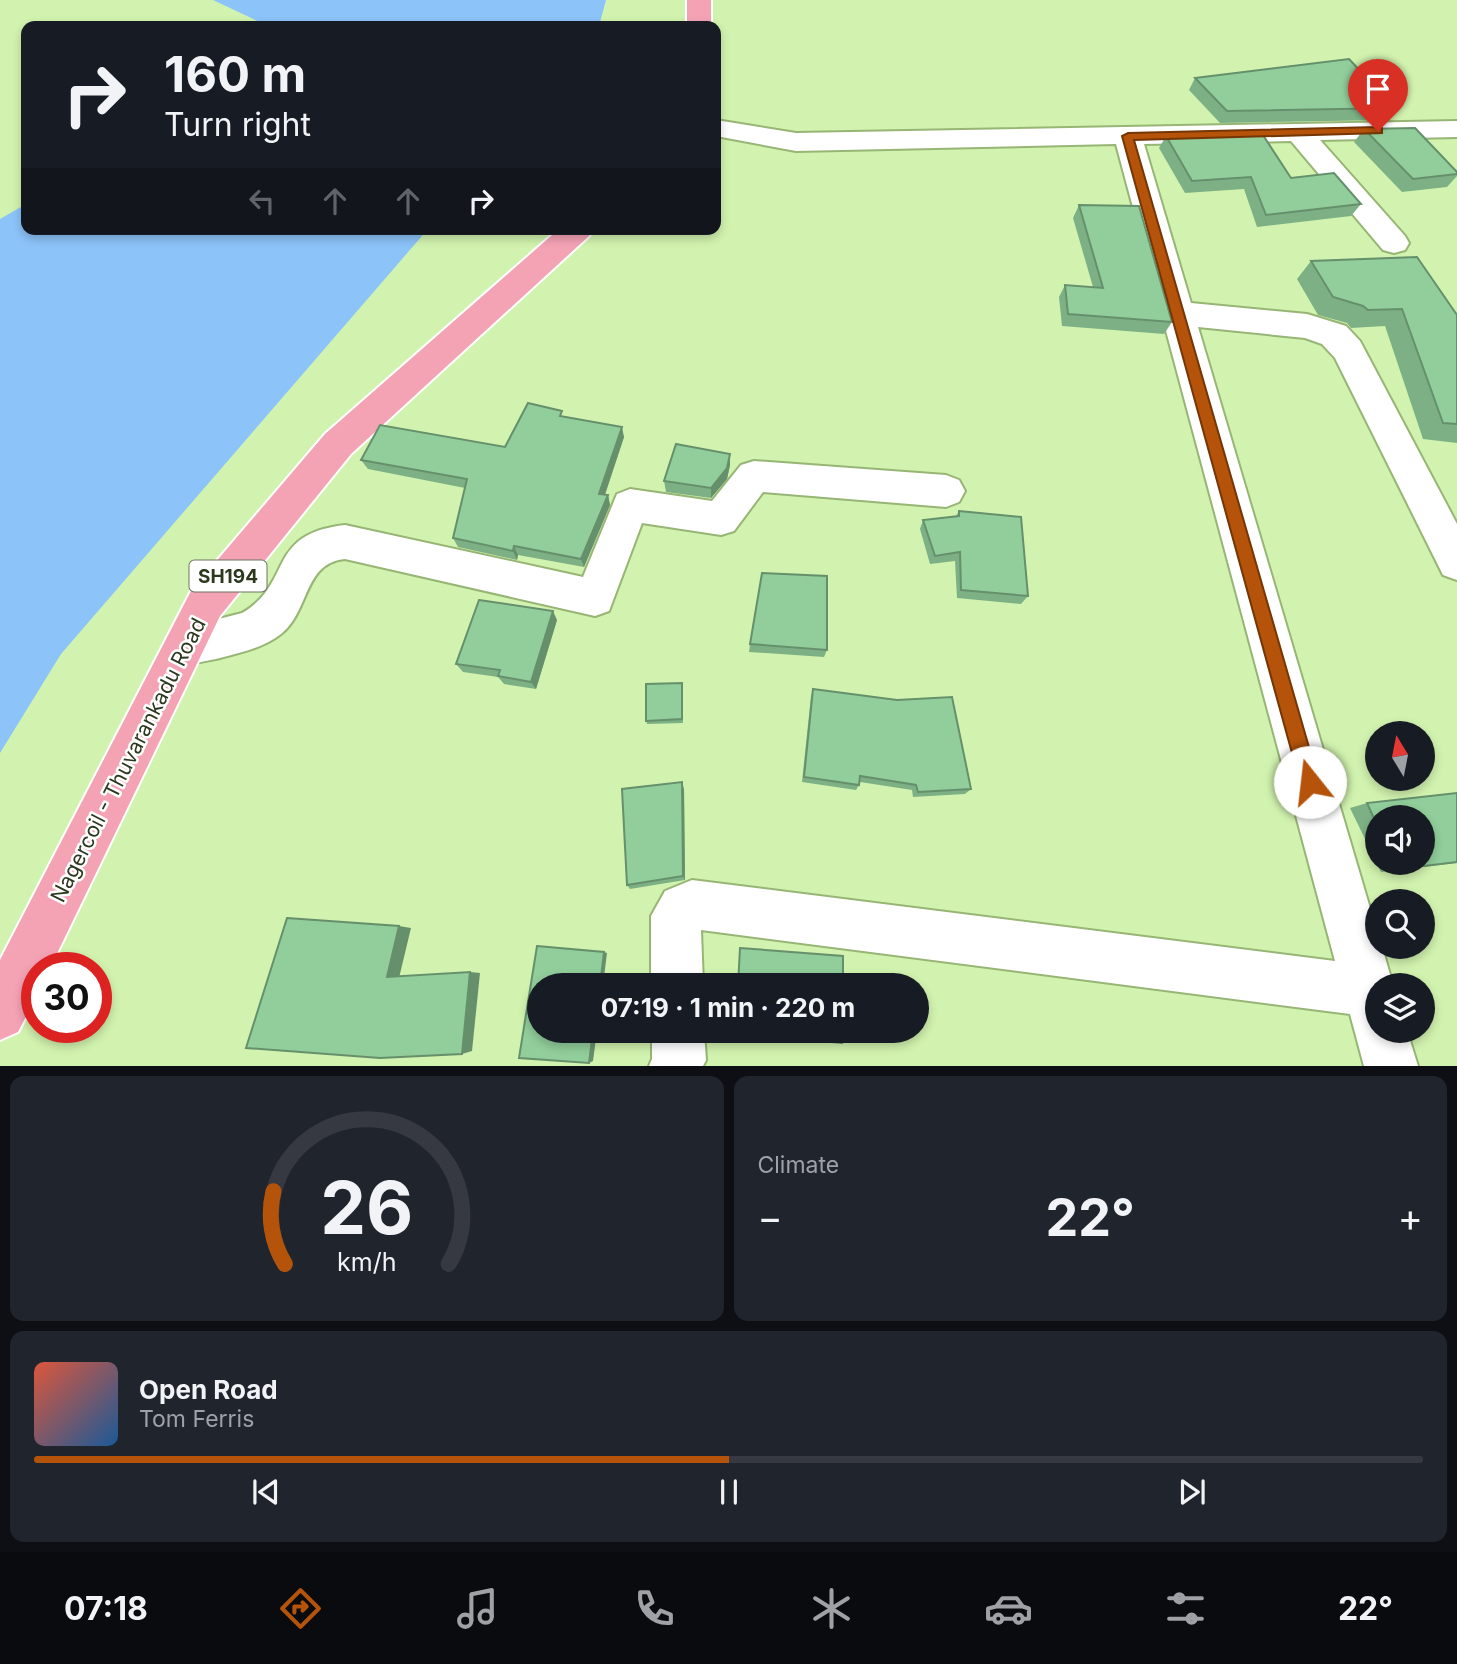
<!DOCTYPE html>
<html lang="en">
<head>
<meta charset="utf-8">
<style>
  :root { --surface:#171b24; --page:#20242c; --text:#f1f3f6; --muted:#9ea1a6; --line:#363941; --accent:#b45309 }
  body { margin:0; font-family:Inter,sans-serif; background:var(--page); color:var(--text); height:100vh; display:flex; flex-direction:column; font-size:26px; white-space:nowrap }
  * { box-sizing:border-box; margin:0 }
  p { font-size:23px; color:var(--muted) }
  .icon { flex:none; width:38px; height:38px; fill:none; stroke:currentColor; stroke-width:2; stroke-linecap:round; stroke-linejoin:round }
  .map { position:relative; height:1066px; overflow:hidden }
  .side { display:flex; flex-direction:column; gap:10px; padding:10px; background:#0d0f14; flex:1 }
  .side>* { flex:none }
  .guide { position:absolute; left:21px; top:21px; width:700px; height:214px; border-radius:14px; box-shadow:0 4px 10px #0003; background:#171b24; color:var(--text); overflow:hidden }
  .needle { width:46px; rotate:350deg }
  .fabs { position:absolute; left:1365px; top:721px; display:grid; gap:14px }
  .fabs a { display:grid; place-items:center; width:70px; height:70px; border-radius:50%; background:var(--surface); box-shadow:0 4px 10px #0003; font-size:35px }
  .speed { position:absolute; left:21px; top:952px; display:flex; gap:14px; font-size:35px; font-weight:700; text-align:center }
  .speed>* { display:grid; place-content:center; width:91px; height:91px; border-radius:50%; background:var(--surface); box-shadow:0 4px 10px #0003; line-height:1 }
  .speed .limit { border:10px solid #d22; background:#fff; color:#111 }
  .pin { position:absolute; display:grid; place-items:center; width:60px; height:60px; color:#fff; margin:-72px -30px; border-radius:50% 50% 50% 0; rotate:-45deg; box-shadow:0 0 7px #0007 }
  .pin .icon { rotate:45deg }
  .me { position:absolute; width:77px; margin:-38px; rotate:344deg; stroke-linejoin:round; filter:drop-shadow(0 0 5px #0008) }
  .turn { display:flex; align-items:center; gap:24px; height:147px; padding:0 28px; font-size:32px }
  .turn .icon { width:91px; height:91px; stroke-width:2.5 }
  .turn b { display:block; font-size:49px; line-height:60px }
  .lanes { display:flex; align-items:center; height:66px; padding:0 28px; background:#0003; justify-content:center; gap:35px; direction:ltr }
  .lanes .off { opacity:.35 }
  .big { font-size:52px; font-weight:700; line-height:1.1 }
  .side .tile { flex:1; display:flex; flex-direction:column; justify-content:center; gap:10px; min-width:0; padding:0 24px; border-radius:14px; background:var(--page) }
  .side .dial { align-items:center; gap:0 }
  .dial svg { height:182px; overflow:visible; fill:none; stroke:var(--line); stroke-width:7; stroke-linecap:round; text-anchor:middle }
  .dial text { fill:var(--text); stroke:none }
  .song { display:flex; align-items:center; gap:21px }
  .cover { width:84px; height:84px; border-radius:10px; background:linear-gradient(135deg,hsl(10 70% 55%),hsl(210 70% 35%)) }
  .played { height:7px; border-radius:4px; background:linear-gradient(90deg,var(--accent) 50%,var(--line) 50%) }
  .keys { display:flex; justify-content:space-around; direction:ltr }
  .heat { display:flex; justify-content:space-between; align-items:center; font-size:38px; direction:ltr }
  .side .tiles { flex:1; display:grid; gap:10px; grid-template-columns:1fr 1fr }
  .tile:last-child { grid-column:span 2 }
  .trip { position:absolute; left:527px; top:973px; width:402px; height:70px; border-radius:35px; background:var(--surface); box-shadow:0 4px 10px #0003; font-weight:700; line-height:70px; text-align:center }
  .tabs { display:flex; height:112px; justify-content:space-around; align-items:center; background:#090b0e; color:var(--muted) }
  .tabs .icon { width:49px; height:49px }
  .tabs .selected { color:var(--accent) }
  .tabs b { font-size:32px; color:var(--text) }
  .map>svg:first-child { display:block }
</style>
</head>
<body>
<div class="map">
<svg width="1457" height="1066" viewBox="0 0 1457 1066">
  <rect width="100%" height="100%" fill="#d2f3af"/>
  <g fill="#8cc3f9">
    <path d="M213 0H606L599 26H268Z"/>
    <path d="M26 204V229H428L61 654 0 753V219Z"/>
  </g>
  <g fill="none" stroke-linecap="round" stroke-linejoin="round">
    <g stroke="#97b574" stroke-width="4">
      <g id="minor">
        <path d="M716 120 796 133 1457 121V137L1320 140 1405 236 1409 243 1405 250 1394 253 1383 250 1291 141 1144 144 1191 303 1307 314 1346 326 1360 341 1457 524V580L1443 575 1335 358 1322 344 1305 338 1198 327 1377 932V947H1382L1393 985H1377V1031H1407L1418 1066H1364L1350 1014 701 930 703 985H651V916L665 891 692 880 1335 961 1116 144 796 151 716 136Z"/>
        <path d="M754 461 946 475 959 480 965 491 959 502 946 507 763 492 734 531 721 535 642 523 609 611 595 616 345 559C303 563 310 611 281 634 265 647 240 653 220 658 201 662 191 666 172 659L166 645 172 631 242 613C294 583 265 534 345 525L583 577 617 494 630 489 712 501 741 465Z"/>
        <path d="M652 1031H704L706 1060 703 1066H649L652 1059Z"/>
      </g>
    </g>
    <g stroke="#fff" stroke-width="4">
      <g id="major">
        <rect x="687" y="0" width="24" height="26"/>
        <path d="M559 229H593L589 236 351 454 220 616 50 968H37V995L18 1032 0 1040V960L191 591 325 434Z"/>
      </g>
    </g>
    <use href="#minor" fill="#fff" fill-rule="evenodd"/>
    <use href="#major" fill="#f4a3b5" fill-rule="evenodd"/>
  </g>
  <g fill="#7db185" fill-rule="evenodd">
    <path d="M1195 78 1395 108 1386 120 1220 123 1189 90Z"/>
    <path d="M1364 129 1457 172V176L1447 187 1402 192 1354 142Z"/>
    <path d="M1166 136 1291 178 1361 204 1351 216 1257 227 1244 189 1185 193 1159 148Z"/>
    <path d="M1079 205 1172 322 1164 334 1062 326 1059 297 1065 285 1093 287 1073 218Z"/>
    <path d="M1311 261 1457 315V443L1423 439 1385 326 1351 328 1347 323 1318 315 1297 279Z"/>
    <path d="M564 417 624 437 605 495H608L610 505 584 567 518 555 517 560 458 547 453 538 465 488 368 469 361 460 505 447Z"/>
    <path d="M730 465 727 479 711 498 666 492 664 481Z"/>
    <path d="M959 511 1028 596 1021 604 957 598 955 561 930 564 920 529 923 520 956 516Z"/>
    <path d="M557 620 536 689 504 684 498 677 463 672 456 664Z"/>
    <path d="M750 644 827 650 824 657 749 652Z"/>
    <path d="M682 683 683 723 647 724 646 721Z"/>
    <path d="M813 689 971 789 965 794 913 797 912 790 860 782 859 785 856 790 802 782 811 696Z"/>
    <path d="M684 789 685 880 630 889 627 885Z"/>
    <path d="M1457 793V863L1381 872 1350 808 1367 803ZM1377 817 1423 863H1377Z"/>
  </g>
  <g fill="#66906c">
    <path d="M622 427 624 437 602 503 599 494Z"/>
    <path d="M730 454V465L727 479 711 498V488Z"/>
    <path d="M608 495 610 505 584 567 581 559Z"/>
    <path d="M514 546 518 555 517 560 513 551Z"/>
    <path d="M553 611 557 620 536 689 531 682Z"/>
    <path d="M682 782 684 789 685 880 683 876Z"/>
    <path d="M399 926 411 928 399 978 387 977Z"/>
    <path d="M604 952 607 953 603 985H600Z"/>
    <path d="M470 972 480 973 472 1051 462 1054Z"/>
    <path d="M593 1031H597L593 1061 589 1063Z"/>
  </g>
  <g fill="#91ce9b" stroke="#66906c" stroke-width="2">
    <path d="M1349 59 1395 108 1227 111 1195 78Z"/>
    <path d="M1415 128 1457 172V174L1413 179 1364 129Z"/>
    <path d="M1261 132 1291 178 1334 173 1361 204 1266 215 1251 177 1192 181 1166 136Z"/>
    <path d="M1079 205 1139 206 1172 322 1068 314 1065 285 1103 288Z"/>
    <path d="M1417 257 1457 315V424L1443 423 1402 309 1368 310 1363 306 1333 297 1311 261Z"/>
    <path d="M528 403 562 411 560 416 622 427 599 494 608 495 581 559 514 546 513 551 453 538 467 479 361 460 380 425 505 447Z"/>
    <path d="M676 444 730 454 727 468 711 488 664 481Z"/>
    <path d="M959 511 1021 517 1028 596 961 590 960 552 935 556 923 520 959 516Z"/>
    <path d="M762 573 827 576V650L750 644Z"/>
    <path d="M479 600 553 611 531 682 498 676 500 670 456 664Z"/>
    <path d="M682 683V719L646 721V684Z"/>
    <path d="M813 689 897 700 952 697 971 789 918 792 916 785 860 776 859 785 804 777Z"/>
    <path d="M682 782 683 876 627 885 622 789Z"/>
    <path d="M1457 793V862L1399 869 1396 863H1423V817H1377V825L1367 803Z"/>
    <path d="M287 918 399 926 387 977 470 972 462 1054 380 1058 246 1048Z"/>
    <path d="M537 946 604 952 600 985H539V1031H593L589 1063 519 1058Z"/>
    <path d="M740 948 843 956V985H738Z"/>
    <path d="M735 1031H842V1043L735 1034Z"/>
  </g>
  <path fill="#b45309" stroke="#753606" stroke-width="2" d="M1378 127 1382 128V133L1134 140 1319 782 1317 789 1310 791 1303 789 1300 782 1122 136 1128 133Z"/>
  <g text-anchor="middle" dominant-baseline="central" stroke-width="5" stroke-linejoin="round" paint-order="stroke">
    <rect fill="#fff" stroke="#6b7461" stroke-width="2" x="189.5" y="560.5" width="77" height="31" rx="5"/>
    <g font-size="19" font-weight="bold" fill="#2c381d">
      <text x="228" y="576">SH194</text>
    </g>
    <g font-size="21" fill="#2c381d" stroke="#fff">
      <text transform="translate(128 760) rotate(-63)">Nagercoil - Thuvarankadu Road</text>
    </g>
  </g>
</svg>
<div class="fabs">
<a><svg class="needle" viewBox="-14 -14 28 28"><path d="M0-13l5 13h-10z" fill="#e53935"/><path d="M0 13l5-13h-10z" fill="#9ea1a6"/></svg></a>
<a><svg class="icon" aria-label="sound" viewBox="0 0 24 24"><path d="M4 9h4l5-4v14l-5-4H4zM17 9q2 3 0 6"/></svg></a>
<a><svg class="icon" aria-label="search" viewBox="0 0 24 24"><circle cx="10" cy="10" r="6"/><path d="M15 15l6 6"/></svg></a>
<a><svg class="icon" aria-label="layers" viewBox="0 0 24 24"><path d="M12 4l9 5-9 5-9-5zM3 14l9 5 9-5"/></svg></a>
</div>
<div class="speed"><div class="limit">30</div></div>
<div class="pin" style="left:1378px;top:131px;background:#d93025"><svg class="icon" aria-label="arrive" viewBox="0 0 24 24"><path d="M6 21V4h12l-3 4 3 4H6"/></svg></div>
<svg class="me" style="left:1310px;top:782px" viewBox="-20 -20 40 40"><circle r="19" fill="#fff"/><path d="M0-13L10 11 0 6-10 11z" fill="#b45309"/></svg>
<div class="trip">07:19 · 1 min · 220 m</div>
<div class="guide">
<div class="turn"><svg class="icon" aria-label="right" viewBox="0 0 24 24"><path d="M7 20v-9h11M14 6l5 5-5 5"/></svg><div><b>160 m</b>Turn right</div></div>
<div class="lanes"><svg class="icon off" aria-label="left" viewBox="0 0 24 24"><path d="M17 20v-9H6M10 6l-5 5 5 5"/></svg><svg class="icon off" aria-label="ahead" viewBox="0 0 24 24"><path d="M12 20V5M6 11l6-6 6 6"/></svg><svg class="icon off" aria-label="ahead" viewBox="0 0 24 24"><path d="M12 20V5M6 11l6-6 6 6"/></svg><svg class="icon" aria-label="right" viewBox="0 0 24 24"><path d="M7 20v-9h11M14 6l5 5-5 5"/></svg></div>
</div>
</div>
<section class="side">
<div class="tiles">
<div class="tile dial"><svg viewBox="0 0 100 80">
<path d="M14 69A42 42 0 1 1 86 69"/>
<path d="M14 69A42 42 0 0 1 9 37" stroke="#b45309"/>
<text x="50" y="56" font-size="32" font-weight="700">26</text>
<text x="50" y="72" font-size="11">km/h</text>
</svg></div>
<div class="tile"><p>Climate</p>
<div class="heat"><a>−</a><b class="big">22°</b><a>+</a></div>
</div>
<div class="tile">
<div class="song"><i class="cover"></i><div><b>Open Road</b><p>Tom Ferris</p></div></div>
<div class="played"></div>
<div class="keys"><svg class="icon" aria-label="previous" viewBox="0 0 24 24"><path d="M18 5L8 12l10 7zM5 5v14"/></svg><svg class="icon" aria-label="pause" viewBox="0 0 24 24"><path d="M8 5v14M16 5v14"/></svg><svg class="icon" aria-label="next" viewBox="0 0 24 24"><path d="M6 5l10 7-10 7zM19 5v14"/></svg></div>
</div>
</div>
</section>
<nav class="tabs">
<b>07:18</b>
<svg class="icon selected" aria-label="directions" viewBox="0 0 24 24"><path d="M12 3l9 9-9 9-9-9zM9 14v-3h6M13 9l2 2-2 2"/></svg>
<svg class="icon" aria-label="music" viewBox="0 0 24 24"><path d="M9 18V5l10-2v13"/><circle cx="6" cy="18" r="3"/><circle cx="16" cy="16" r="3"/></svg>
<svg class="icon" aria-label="phone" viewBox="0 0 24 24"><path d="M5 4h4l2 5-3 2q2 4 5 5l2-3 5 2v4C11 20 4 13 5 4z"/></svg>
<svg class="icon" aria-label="climate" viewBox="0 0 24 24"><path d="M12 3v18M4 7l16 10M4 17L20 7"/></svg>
<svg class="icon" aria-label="car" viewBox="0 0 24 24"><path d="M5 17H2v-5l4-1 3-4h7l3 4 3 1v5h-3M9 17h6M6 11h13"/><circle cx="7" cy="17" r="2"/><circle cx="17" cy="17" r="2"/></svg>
<svg class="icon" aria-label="filters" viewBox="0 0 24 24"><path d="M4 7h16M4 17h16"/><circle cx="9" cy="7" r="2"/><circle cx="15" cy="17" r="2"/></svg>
<b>22°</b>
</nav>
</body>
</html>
